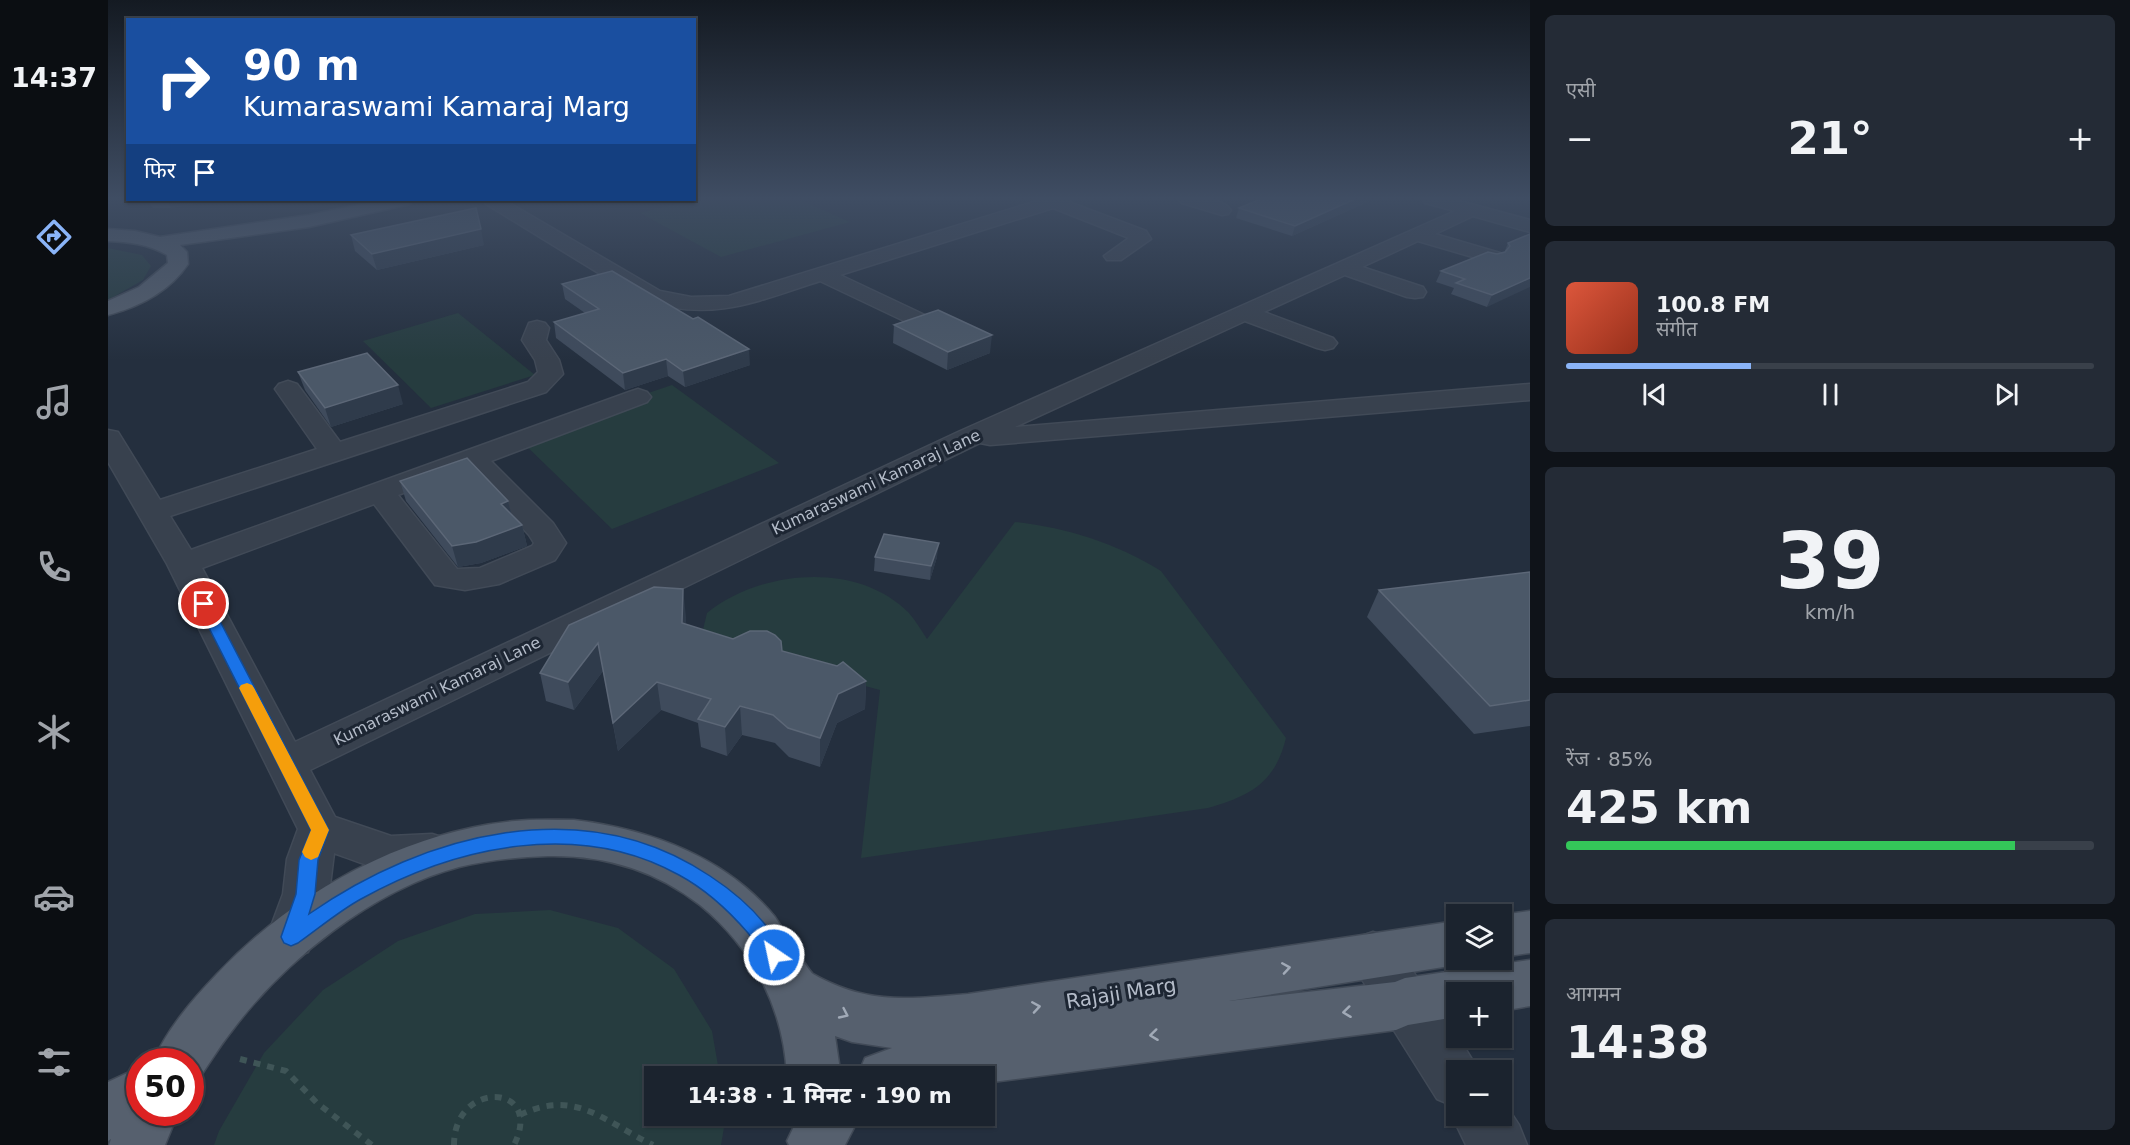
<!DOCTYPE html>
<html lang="hi">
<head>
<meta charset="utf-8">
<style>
  :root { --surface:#1b232e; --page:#242b36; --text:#f1f3f6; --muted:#a0a4aa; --line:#39404a; --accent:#8ab4f8 }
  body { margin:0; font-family:"DejaVu Sans","Noto Sans Devanagari",sans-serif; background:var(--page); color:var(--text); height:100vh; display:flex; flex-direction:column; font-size:22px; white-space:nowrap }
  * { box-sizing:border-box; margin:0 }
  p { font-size:20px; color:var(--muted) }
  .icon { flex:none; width:33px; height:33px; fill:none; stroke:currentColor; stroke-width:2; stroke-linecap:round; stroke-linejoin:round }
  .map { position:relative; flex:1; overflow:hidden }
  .sheet { display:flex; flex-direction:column; gap:15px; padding:15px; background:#0f1319; width:600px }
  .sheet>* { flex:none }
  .guide { position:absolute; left:18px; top:18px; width:570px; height:183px; border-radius:0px; box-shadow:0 2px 4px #0004,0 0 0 2px var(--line); background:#1a4fa0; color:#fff; overflow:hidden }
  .buttons { position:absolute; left:1338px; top:904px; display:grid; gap:12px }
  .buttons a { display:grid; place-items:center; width:66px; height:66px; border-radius:0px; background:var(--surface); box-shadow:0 2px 4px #0004,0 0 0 2px var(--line); font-size:30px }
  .speed { position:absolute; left:18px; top:1048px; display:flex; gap:12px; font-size:30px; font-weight:700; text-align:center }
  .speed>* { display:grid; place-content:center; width:78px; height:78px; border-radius:50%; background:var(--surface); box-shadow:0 2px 4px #0004,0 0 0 2px var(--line); line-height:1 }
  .speed .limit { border:9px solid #d22; background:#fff; color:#111 }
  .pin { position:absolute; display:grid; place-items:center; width:51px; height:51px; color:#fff; margin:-26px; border:3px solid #fff; border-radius:50%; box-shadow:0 2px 6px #0007 }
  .me { position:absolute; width:66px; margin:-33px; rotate:326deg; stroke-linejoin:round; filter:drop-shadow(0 0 4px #0008) }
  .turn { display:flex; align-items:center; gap:21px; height:126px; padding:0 18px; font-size:27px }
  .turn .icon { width:78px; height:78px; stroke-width:2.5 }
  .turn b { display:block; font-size:42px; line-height:51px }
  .then { display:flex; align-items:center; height:57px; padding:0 18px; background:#0003; gap:12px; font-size:22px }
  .big { font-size:45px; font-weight:800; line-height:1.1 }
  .sheet .tile { flex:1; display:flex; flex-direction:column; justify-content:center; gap:9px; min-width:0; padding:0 21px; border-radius:9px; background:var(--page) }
  .sheet .dial { align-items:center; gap:0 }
  .dial b { font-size:78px; line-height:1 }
  .song { display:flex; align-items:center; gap:18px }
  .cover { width:72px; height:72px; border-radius:9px; background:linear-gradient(135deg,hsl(10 70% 55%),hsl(10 70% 35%)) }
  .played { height:6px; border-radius:3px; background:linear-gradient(90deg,var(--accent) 35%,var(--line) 35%) }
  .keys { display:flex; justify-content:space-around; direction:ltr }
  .heat { display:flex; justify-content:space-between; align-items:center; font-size:33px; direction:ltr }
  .charge { height:9px; border-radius:4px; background:linear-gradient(90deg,#34c759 85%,var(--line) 0) }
  .trip { position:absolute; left:536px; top:1066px; width:351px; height:60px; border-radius:0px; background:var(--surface); box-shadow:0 2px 4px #0004,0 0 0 2px var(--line); font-weight:800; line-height:60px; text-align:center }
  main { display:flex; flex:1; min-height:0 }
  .tab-bar { display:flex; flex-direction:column; width:108px; justify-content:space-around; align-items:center; background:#0b0e12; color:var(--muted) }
  .tab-bar .icon { width:42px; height:42px }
  .tab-bar .current { color:var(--accent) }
  .tab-bar b { font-size:27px; color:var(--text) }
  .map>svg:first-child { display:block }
</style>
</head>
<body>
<main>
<nav class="tab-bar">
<b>14:37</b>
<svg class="icon current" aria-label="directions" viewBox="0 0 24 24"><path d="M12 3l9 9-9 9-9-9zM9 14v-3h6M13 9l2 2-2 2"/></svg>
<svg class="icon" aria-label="music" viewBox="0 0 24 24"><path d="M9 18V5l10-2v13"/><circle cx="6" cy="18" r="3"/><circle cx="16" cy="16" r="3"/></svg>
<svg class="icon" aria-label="phone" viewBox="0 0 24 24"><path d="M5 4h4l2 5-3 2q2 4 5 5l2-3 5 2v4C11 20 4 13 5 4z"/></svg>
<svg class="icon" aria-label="climate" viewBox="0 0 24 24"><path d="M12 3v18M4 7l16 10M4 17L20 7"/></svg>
<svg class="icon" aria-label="car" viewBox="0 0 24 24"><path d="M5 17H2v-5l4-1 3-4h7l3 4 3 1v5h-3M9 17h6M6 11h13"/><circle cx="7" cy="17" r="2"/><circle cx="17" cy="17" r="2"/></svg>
<svg class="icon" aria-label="filters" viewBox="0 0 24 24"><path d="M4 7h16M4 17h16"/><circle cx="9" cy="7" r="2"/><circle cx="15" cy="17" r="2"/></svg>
</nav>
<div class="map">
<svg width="1422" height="1145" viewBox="0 0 1422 1145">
  <rect width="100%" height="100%" fill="#242f3e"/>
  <g fill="#263c3f">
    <path d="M588 199H690L742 222 613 257 532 213Z"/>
    <path d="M0 248 34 255 43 266 35 280 0 300Z"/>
    <path d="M350 313 427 375 323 408 255 341Z"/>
    <path d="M564 385 671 463 504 529 409 437Z"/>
    <path d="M907 522C960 528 1007 543 1053 571L1178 738C1167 783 1142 796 1100 808L753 858 772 690 592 642 599 613C652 570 749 560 801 613 808 621 813 630 819 639Z"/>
    <path d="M442 910 510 928 566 969 604 1031 612 1077H546V1116H618L613 1145H106L111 1131 156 1053 215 990 290 941 367 914Z"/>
  </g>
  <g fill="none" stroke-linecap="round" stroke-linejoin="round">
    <g stroke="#414a57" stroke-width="3">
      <g id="minor">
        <path d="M935 199H963L961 202 1038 231 1043 239 1013 260H999L996 256 1021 238 945 208 732 275 821 317 824 322 821 327 813 329 712 281C647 302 605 322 536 301L378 204 375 200H396L552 291 583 297 621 296Z"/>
        <path d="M1071 199C1087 199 1113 196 1123 210L1120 214 1114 215 1074 203Z"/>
        <path d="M1314 199H1344L1422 220V232L1365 216 1327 234 1392 253 1395 257 1392 261 1385 263 1310 241 1254 267 1315 287 1318 292 1315 297 1307 298 1299 297 1237 275 1156 312 1225 338 1229 343 1225 348 1217 350 1209 348 1137 321 907 427 1422 384V400L882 445 872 443 202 770 227 817 283 836 324 834 340 839 346 852 340 865C292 881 270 869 226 853L221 894 200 952 183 958 166 952 159 937 175 894 179 859 190 829 59 564 0 462V430L10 432 52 500 209 449 167 389 171 384 180 381 189 384 232 442 420 382 430 372 427 360 414 340 421 323 429 321 437 323 441 328 438 340 451 360 455 374 438 392 62 516 83 550 521 392 530 389 539 392 543 397 539 402 383 461 445 523 458 543 447 560 391 584 357 590 327 585 266 504 94 568 187 742 850 432 1347 211 1317 203ZM359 469 421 535 426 543 424 546 372 568 349 569 290 495Z"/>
        <path d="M1265 932 1282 938 1348 1034V1038H1351L1371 1071H1348V1116H1394V1099L1411 1125 1419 1145H1358L1344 1116 1348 1107 1329 1099 1248 970 1241 954 1248 938Z"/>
      </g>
    </g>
    <g stroke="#414a57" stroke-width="3">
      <g id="major">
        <path d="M274 200H305L302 204 201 227 72 245 79 252 80 264C62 291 31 307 0 315V301L31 287 60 263 59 255C40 244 21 242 0 241V229L27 231 52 237 201 215Z"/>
        <path d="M466 820C541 829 618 857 667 917 674 927 700 971 705 974 760 1005 800 999 860 994L1348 921V960H1360L1348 965 1121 1001 1287 982 1297 978 1422 960V1006L1394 1011V993H1348V1017L1300 1025 1288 1030 876 1083V1077H749L757 1058 784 1048 744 1042 727 1036 733 1077H679C676 1009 645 948 592 905 547 870 497 855 440 856 410 857 380 860 351 867 264 890 176 961 123 1032 111 1047 101 1064 90 1080L82 1083V1062H45C59 1029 84 1000 109 974 184 894 295 832 407 821 426 819 446 820 466 820Z"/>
        <path d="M1422 911V953L1394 957 1393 915Z"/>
        <path d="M32 1067V1113H70L57 1145H1L3 1139 0 1141V1082Z"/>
        <path d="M691 1116H752L737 1145H681L679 1141Z"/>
      </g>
    </g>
    <g stroke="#3f5557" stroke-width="6" stroke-dasharray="7 7" stroke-linecap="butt">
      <path d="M132 1059 178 1071 209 1103 264 1145"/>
      <path d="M412 1115C467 1088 497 1122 545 1145"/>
      <path d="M346 1145C346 1079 437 1083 406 1145"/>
    </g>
    <use href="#minor" fill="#38414e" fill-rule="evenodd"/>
    <use href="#major" fill="#56606e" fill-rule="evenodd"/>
  </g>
  <g fill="#3f4b5c">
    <path d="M1153 199H1266L1184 236 1128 218 1131 208Z"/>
    <path d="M39 200H108L63 208H45Z"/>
    <path d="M1422 234 1379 307 1343 294 1346 288 1328 282 1333 271 1396 253 1400 243Z"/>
    <path d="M243 235 376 245 269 270 247 251Z"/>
    <path d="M454 284 642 365 577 387 560 376 517 390 448 338 446 322 477 313 457 299Z"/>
    <path d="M786 325 882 353 839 370 785 343Z"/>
    <path d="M190 372 295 404 223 427 197 390Z"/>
    <path d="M292 481 400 501 403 514 414 525 419 546 373 563 350 567 298 501Z"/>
    <path d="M767 557H829L822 580 766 571Z"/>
    <path d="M1422 572V726L1366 734 1259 617 1271 590Z"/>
    <path d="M578 617 577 624 625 639 674 651 758 681 757 709 729 723 712 767 681 757 667 743 634 735 619 756 593 747 590 723 553 710 510 751 495 671 466 710 438 701 432 673Z"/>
  </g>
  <g fill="#2f3b4b">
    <path d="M1247 199H1266L1184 236 1187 226Z"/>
    <path d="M59 200H108L63 208Z"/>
    <path d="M110 200H131L111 204Z"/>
    <path d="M373 229 376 245 269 270 264 254Z"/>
    <path d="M1422 278V287L1379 307 1384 295Z"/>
    <path d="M884 335 882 353 839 370 840 352Z"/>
    <path d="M641 349 642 365 577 387 575 371Z"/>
    <path d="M558 359 560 376 517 390 515 373Z"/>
    <path d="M290 385 295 404 223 427 217 408Z"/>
    <path d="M400 501 405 521 393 504Z"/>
    <path d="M414 525 419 546 373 563 350 567 344 546Z"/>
    <path d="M831 543 829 557 822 580 823 566Z"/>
    <path d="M575 589 578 617 577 651 574 623Z"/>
    <path d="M490 643 495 671 466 710 460 682Z"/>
    <path d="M758 681 757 709 729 723 712 767V738L730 694Z"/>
    <path d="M549 682 553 710 510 751 505 723Z"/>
    <path d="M632 706 634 735 619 756 617 727Z"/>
  </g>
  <g fill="#4b5868" stroke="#5c6777" stroke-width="1.5">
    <path d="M1153 199H1247L1187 226 1131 208Z"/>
    <path d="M368 208 373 229 264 254 243 235Z"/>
    <path d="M1422 234V278L1384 295 1348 283 1357 279 1333 271 1380 252 1389 254 1397 252 1402 246 1400 243Z"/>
    <path d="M504 271 585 319 590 317 641 349 575 371 558 359 515 373 446 322 491 309 454 284Z"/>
    <path d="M830 310 884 335 840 352 786 325Z"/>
    <path d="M259 353 290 385 217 408 190 372Z"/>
    <path d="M359 458 400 501 393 504 414 525 368 542 344 546 292 481Z"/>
    <path d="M776 534 831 543 823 566 767 557Z"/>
    <path d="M1422 572V700L1382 706 1271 590Z"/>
    <path d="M546 587 575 589 574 623 625 639 642 631H659L667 635 673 641 674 651 729 666 735 662 758 681 730 694 712 738 680 728 665 715 632 706 617 727 590 719 603 699 549 682 505 723 490 643 460 682 432 673 461 625Z"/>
  </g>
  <defs><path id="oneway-chevron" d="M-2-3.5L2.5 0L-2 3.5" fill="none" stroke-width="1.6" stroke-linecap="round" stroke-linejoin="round" transform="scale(1.5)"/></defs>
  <g stroke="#a1aab7">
    <use href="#oneway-chevron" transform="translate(1178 968) rotate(-9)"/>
    <use href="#oneway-chevron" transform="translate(928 1007) rotate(-9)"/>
    <use href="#oneway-chevron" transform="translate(1239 1012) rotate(173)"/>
    <use href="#oneway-chevron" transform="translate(736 1014) rotate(25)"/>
    <use href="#oneway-chevron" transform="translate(1046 1035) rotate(173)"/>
  </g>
  <linearGradient id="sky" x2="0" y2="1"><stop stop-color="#141a22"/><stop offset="0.55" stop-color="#3f4d63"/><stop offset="1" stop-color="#3f4d63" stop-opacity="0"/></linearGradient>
  <rect width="1422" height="360" fill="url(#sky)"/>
  <path fill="#1a73e8" stroke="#114b97" stroke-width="1.5" d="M96 599 103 604 221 830 210 860 207 894 201 914C317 833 476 791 602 876 631 895 661 922 676 955L673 961 666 964C653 959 649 944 640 933 621 911 597 889 571 875 471 819 348 846 253 899 231 911 210 929 190 943L183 946 176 943 173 937 188 894 191 860 203 830 89 604Z"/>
  <path fill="#f59e0b" d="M139 683 144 685 146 688 221 830 210 857 203 860 197 857 194 852 203 830 131 688 133 685Z"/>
  <g text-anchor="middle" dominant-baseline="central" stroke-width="6" stroke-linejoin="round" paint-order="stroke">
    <g font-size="16" fill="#b4bcc9" stroke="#1d2633">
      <text transform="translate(768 482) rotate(-25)">Kumaraswami Kamaraj Lane</text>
      <text transform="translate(329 691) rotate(-26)">Kumaraswami Kamaraj Lane</text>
    </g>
    <g font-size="20" fill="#b4bcc9" stroke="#1d2633">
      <text transform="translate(1013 993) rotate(-9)">Rajaji Marg</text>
    </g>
  </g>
</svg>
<div class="buttons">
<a><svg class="icon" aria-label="layers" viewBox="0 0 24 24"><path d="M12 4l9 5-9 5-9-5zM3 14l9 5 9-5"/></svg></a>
<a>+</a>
<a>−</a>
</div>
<div class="speed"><div class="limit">50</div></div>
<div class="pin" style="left:96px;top:604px;background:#d93025"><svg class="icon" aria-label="arrive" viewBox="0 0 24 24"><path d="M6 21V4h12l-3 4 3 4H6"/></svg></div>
<svg class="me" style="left:666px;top:955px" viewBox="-20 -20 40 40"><circle r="17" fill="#1a73e8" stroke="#fff" stroke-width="3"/><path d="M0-11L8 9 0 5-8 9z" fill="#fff"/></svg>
<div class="trip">14:38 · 1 मिनट · 190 m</div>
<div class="guide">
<div class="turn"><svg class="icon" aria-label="right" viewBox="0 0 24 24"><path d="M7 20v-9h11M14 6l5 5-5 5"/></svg><div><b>90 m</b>Kumaraswami Kamaraj Marg</div></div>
<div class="then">फिर<svg class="icon" aria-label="arrive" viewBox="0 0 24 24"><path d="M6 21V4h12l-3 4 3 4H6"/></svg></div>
</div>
</div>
<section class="sheet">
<div class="tile"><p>एसी</p>
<div class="heat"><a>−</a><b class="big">21°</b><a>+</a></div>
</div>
<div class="tile">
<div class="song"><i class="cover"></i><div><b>100.8 FM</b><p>संगीत</p></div></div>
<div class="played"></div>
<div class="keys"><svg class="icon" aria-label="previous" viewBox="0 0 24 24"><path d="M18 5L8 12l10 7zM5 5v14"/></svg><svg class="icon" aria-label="pause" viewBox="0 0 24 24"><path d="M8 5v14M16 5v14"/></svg><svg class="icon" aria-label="next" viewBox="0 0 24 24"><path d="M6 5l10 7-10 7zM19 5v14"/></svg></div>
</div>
<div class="tile dial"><b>39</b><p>km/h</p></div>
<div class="tile"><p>रेंज · 85%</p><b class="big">425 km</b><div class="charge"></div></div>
<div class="tile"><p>आगमन</p><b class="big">14:38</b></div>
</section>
</main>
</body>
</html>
